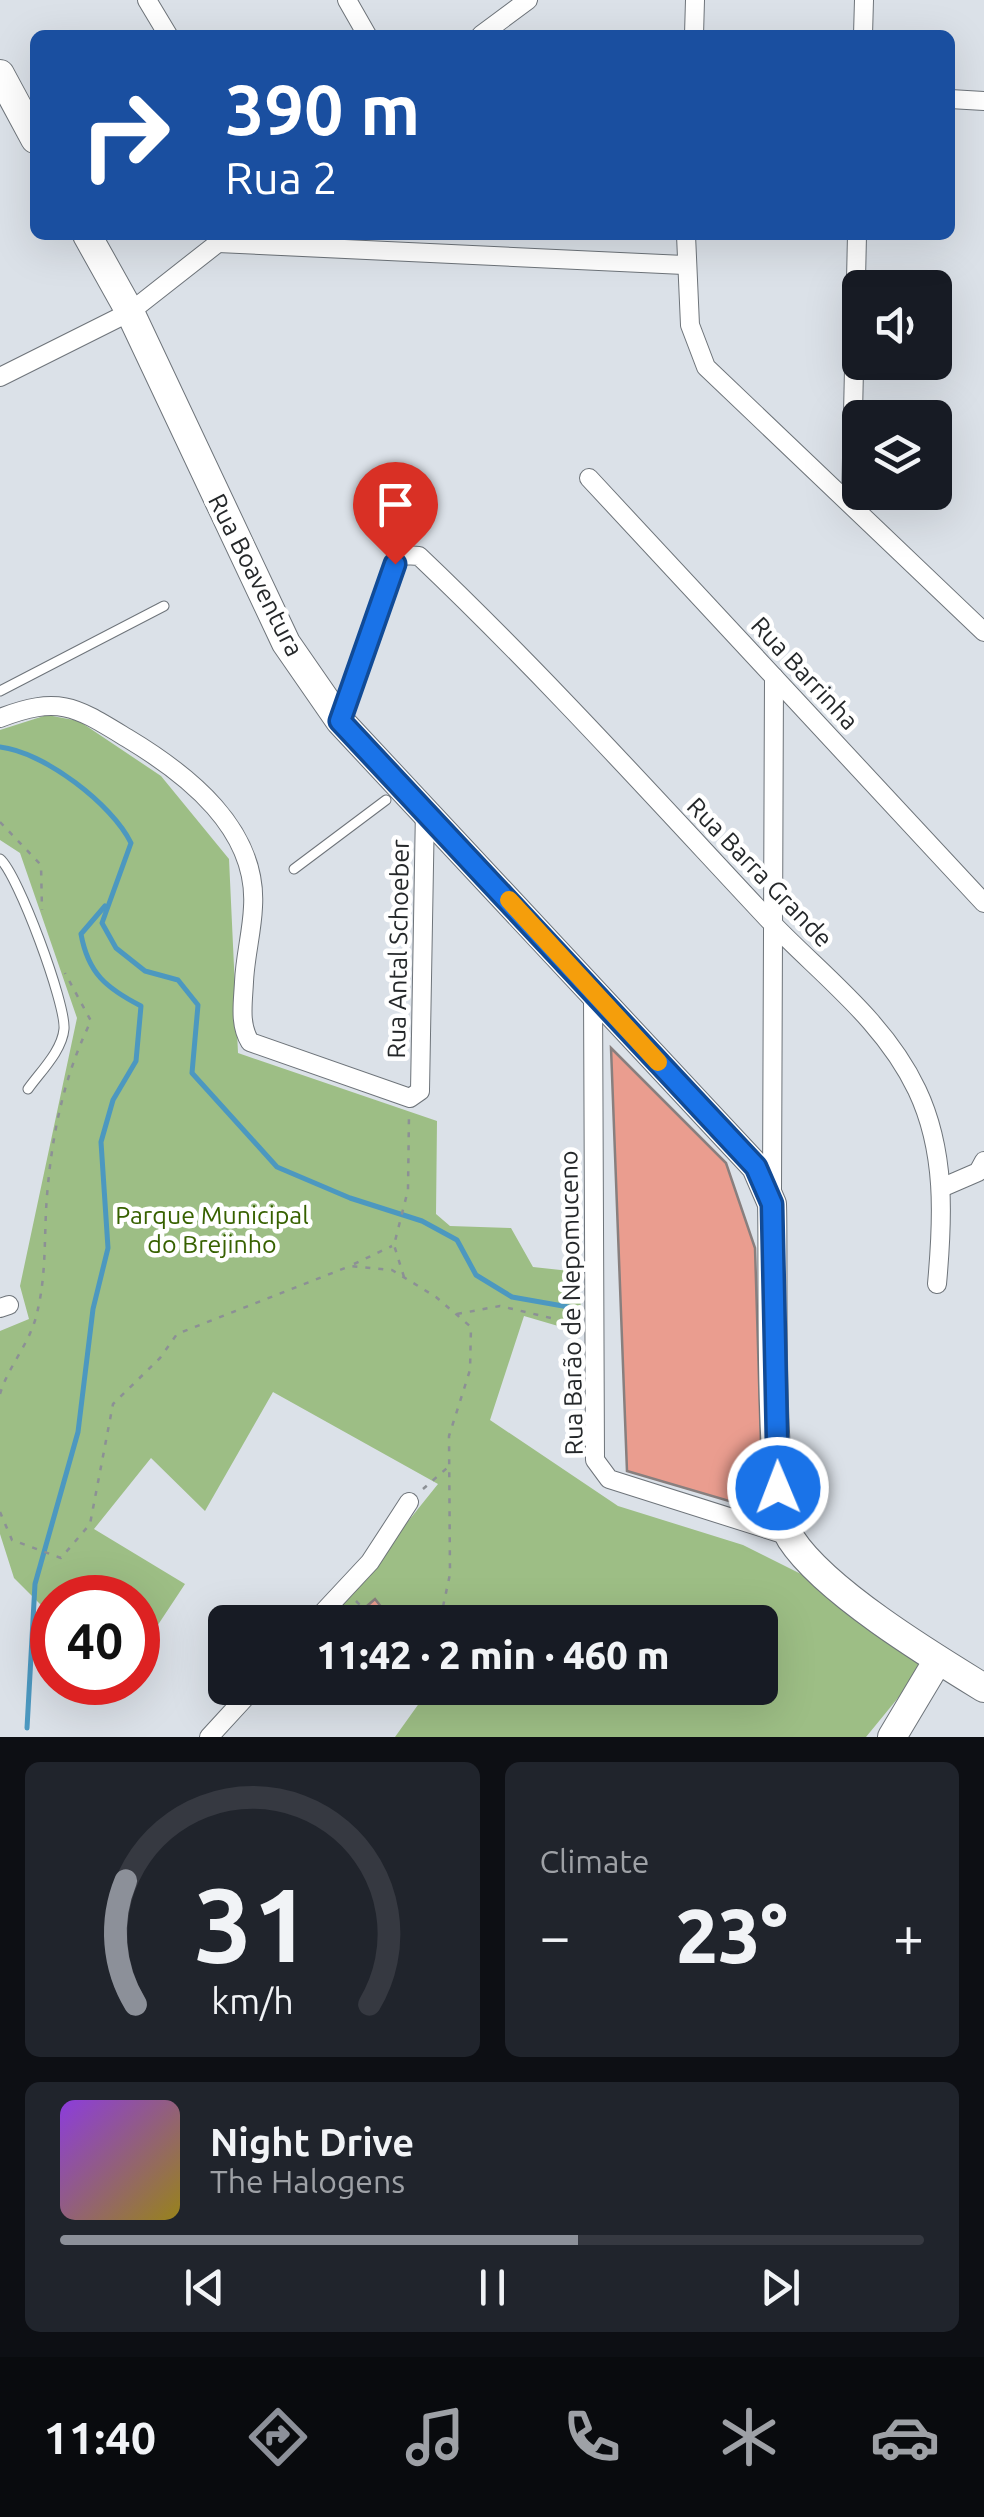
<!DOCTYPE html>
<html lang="en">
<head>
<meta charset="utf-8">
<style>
  :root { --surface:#171b24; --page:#20242c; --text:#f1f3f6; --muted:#9ea1a6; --line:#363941; --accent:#8c9099 }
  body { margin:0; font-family:Ubuntu,sans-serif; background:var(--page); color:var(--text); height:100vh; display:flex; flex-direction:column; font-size:38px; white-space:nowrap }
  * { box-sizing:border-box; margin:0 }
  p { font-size:32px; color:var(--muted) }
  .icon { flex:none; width:55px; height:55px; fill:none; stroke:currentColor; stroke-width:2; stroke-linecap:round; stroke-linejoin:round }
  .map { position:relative; height:1737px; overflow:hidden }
  .details { display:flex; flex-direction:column; gap:25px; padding:25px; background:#0d0f14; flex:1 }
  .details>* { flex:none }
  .guide { position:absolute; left:30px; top:30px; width:925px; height:210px; border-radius:15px; box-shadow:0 10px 40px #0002; background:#1a4fa0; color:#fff; overflow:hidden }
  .buttons { position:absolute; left:842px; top:270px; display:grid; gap:20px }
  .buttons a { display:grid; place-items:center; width:110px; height:110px; border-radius:15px; background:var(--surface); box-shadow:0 10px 40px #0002; font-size:50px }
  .speed { position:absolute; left:30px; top:1575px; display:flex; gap:20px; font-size:50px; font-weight:700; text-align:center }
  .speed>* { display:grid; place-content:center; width:130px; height:130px; border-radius:50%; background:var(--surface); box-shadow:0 10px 40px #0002; line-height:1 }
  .speed .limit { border:15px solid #d22; background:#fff; color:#111 }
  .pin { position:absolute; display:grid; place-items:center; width:85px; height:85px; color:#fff; margin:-102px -42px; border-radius:50% 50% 50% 0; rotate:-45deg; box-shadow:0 0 10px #0007 }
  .pin .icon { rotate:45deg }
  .me { position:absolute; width:110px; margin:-55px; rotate:359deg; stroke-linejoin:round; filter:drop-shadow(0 0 8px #0008) }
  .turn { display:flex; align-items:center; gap:35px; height:210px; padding:0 30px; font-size:45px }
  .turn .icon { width:130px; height:130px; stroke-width:2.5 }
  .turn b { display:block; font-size:70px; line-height:85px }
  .big { font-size:75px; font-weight:800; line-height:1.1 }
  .details .card { flex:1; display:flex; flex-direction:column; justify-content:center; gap:15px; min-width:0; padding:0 35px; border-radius:15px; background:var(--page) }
  .details .dial { align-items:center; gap:0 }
  .dial svg { height:260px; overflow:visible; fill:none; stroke:var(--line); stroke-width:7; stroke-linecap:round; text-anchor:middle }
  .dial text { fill:var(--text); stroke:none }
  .song { display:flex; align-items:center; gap:30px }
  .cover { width:120px; height:120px; border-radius:15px; background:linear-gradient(135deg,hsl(270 70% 55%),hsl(50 70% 35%)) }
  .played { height:10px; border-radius:5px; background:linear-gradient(90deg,var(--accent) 60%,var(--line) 60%) }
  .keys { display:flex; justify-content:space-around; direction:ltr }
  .heat { display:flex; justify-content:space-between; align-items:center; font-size:55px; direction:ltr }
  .details .tiles { flex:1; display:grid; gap:25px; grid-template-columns:1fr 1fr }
  .card:last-child { grid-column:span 2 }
  .trip { position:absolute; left:208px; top:1605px; width:570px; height:100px; border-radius:15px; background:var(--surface); box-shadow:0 10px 40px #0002; font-weight:800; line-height:100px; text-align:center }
  .tabs { display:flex; height:160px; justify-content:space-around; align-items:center; background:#090b0e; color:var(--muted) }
  .tabs .icon { width:70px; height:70px }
  .tabs .current { color:var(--accent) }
  .tabs b { font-size:45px; color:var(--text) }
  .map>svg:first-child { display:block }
</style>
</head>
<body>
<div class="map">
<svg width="984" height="1737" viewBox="0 0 984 1737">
  <rect width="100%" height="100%" fill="#dbe1e8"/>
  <path fill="#9dbe85" d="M47 715 79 721 161 776 229 859 238 1053 437 1121 436 1214 450 1226 511 1228 533 1267 579 1272 582 1333 524 1316 490 1420 618 1506 743 1545 809 1578 925 1665 866 1737H395L430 1688H760V1622H359L340 1606 438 1484 273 1392 205 1511 151 1458 94 1529 185 1584 138 1655V1598H52V1616L14 1578 0 1534V1331L29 1319 20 1286 77 1018 20 853 0 840V730Z"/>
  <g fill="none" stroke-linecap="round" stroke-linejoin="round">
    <g stroke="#4c98c0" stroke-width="5">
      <path d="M0 747C44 752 112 804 131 843L102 923 116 948 145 971 178 980 198 1005 192 1073 277 1167 350 1198 422 1221 457 1240 476 1275 512 1297 580 1309"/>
      <path d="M27 1728 35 1584 78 1432 93 1309 108 1248 101 1142 113 1100 136 1061 141 1006C106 988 88 973 81 934L105 906"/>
    </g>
  </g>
  <g fill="#ea9d8f" stroke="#887f7e" stroke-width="2.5">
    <path d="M611 1048 726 1163 755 1248 763 1511 627 1471Z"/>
    <path d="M375 1599 389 1617 382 1622H368L360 1612Z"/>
  </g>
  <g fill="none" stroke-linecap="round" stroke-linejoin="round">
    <g stroke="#6e747a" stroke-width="11">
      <g id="lane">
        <path d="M0 691 164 606"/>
        <path d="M0 859C18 874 66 1004 64 1029 62 1051 40 1072 28 1089"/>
        <path d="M294 869 386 800"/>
      </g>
    </g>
    <g stroke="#6e747a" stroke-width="20">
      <g id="street">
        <path d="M147 0 168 35"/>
        <path d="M347 0 367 35"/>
        <path d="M481 35 528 0"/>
        <path d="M694 35 695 0"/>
        <path d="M863 35 864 0"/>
        <path d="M950 99 984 101"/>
        <path d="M686 235 690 325 706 367 984 632"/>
        <path d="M218 243 684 265"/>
        <path d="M0 377 130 312 228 235"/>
        <path d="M589 478 984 903"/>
        <path d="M851 503 857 235"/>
        <path d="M0 718C60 695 76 707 127 738 187 774 258 829 253 907 252 932 245 957 244 982 243 1003 239 1024 250 1042L410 1098 420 1091 425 809"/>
        <path d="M340 721 395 564 404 555 419 556C540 671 653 796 767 918 819 973 884 1020 917 1090 946 1151 943 1218 937 1284"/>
        <path d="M593 993 595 1460 609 1479 789 1536"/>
        <path d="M941 1188 978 1172 984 1161"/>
        <path d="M772 1191 774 677"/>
        <path d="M0 1308 9 1305"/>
        <path d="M314 1622 370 1562 409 1502"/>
        <path d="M209 1737 254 1688"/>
      </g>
    </g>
    <g stroke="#6e747a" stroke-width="30">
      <g id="secondary">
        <path d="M0 74 35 139"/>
        <path d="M87 235 130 312 286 643 340 721 756 1167 772 1204C774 1262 767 1502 791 1539 825 1591 930 1655 984 1688"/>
        <path d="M892 1737 938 1660"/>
      </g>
    </g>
    <g stroke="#8c9095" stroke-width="2.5" stroke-dasharray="5 8" stroke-linecap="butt">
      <path d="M0 822 41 865 42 910"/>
      <path d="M354 1264 392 1246"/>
      <path d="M404 1277 394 1245 408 1190 409 1114"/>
      <path d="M457 1314 500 1306 576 1324V1289"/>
      <path d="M0 1394C8 1367 29 1344 36 1317 48 1272 43 1230 48 1185 53 1129 66 1071 91 1021L65 973"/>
      <path d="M423 1489 447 1468"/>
      <path d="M0 1512 12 1540 61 1558 90 1524 113 1404 160 1358 177 1334 350 1266 392 1270 436 1297 471 1327 470 1370 449 1436 450 1574 441 1616 434 1622"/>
      <path d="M356 1601 377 1622"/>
    </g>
    <use href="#lane" stroke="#fff" stroke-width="9"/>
    <use href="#street" stroke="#fff" stroke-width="18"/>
    <use href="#secondary" stroke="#fff" stroke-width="28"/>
  </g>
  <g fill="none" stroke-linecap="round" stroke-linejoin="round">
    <g stroke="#114b97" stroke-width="25">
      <path id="route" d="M395 564 340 721 756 1167 772 1204 778 1488"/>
    </g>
    <use href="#route" stroke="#1a73e8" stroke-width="18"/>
    <path stroke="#f59e0b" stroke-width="18" d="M509 900 658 1062"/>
  </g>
  <g text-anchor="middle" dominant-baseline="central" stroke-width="9" stroke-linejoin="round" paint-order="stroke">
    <g font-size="25" fill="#25282a" stroke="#fff">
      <text transform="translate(256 575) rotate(63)">Rua Boaventura</text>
      <text transform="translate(805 673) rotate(47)">Rua Barrinha</text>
      <text transform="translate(760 872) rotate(46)">Rua Barra Grande</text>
      <text transform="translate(398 949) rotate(-89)">Rua Antal Schoeber</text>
      <text transform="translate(571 1303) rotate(-91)">Rua Barão de Nepomuceno</text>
    </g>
    <g font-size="25" fill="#376100" stroke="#fff">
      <text x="212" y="1215">Parque Municipal<tspan x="212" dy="29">do Brejinho</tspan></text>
    </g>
  </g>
</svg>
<div class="buttons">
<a><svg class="icon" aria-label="sound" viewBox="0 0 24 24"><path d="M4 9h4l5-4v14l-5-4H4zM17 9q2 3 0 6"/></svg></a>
<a><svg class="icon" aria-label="layers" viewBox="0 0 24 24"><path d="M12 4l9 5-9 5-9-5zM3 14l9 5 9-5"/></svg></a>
</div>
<div class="speed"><div class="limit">40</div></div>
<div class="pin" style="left:395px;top:564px;background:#d93025"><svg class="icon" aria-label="arrive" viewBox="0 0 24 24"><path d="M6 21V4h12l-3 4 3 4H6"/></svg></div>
<svg class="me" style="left:778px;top:1488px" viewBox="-20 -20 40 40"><circle r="17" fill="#1a73e8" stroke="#fff" stroke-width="3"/><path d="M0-11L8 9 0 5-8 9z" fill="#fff"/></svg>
<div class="trip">11:42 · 2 min · 460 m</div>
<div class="guide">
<div class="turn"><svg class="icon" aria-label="right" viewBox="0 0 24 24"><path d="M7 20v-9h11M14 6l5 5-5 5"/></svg><div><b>390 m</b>Rua 2</div></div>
</div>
</div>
<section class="details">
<div class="tiles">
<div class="card dial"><svg viewBox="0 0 100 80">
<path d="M14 69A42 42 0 1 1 86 69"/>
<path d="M14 69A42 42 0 0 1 11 31" stroke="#8c9099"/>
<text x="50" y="56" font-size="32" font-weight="700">31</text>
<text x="50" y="72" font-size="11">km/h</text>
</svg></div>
<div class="card"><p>Climate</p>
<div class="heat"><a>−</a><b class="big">23°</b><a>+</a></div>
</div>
<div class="card">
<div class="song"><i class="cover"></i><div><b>Night Drive</b><p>The Halogens</p></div></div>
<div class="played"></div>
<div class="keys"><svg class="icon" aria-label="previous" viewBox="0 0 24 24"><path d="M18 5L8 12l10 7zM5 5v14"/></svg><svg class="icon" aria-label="pause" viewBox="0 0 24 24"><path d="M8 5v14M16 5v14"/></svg><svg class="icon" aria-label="next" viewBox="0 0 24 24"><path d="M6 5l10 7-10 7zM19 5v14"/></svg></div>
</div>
</div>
</section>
<nav class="tabs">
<b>11:40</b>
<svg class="icon current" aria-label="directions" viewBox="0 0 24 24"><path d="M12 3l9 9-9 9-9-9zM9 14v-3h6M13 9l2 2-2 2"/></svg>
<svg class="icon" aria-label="music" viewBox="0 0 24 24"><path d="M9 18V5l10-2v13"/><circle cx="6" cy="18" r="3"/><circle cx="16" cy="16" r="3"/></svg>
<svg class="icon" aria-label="phone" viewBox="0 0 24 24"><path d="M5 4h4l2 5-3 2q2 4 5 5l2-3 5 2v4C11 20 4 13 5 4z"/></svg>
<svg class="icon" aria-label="climate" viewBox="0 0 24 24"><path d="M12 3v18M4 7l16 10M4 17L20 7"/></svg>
<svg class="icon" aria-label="car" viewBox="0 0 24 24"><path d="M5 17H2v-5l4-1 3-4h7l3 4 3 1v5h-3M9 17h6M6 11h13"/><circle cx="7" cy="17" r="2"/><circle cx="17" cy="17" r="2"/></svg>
</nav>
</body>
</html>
